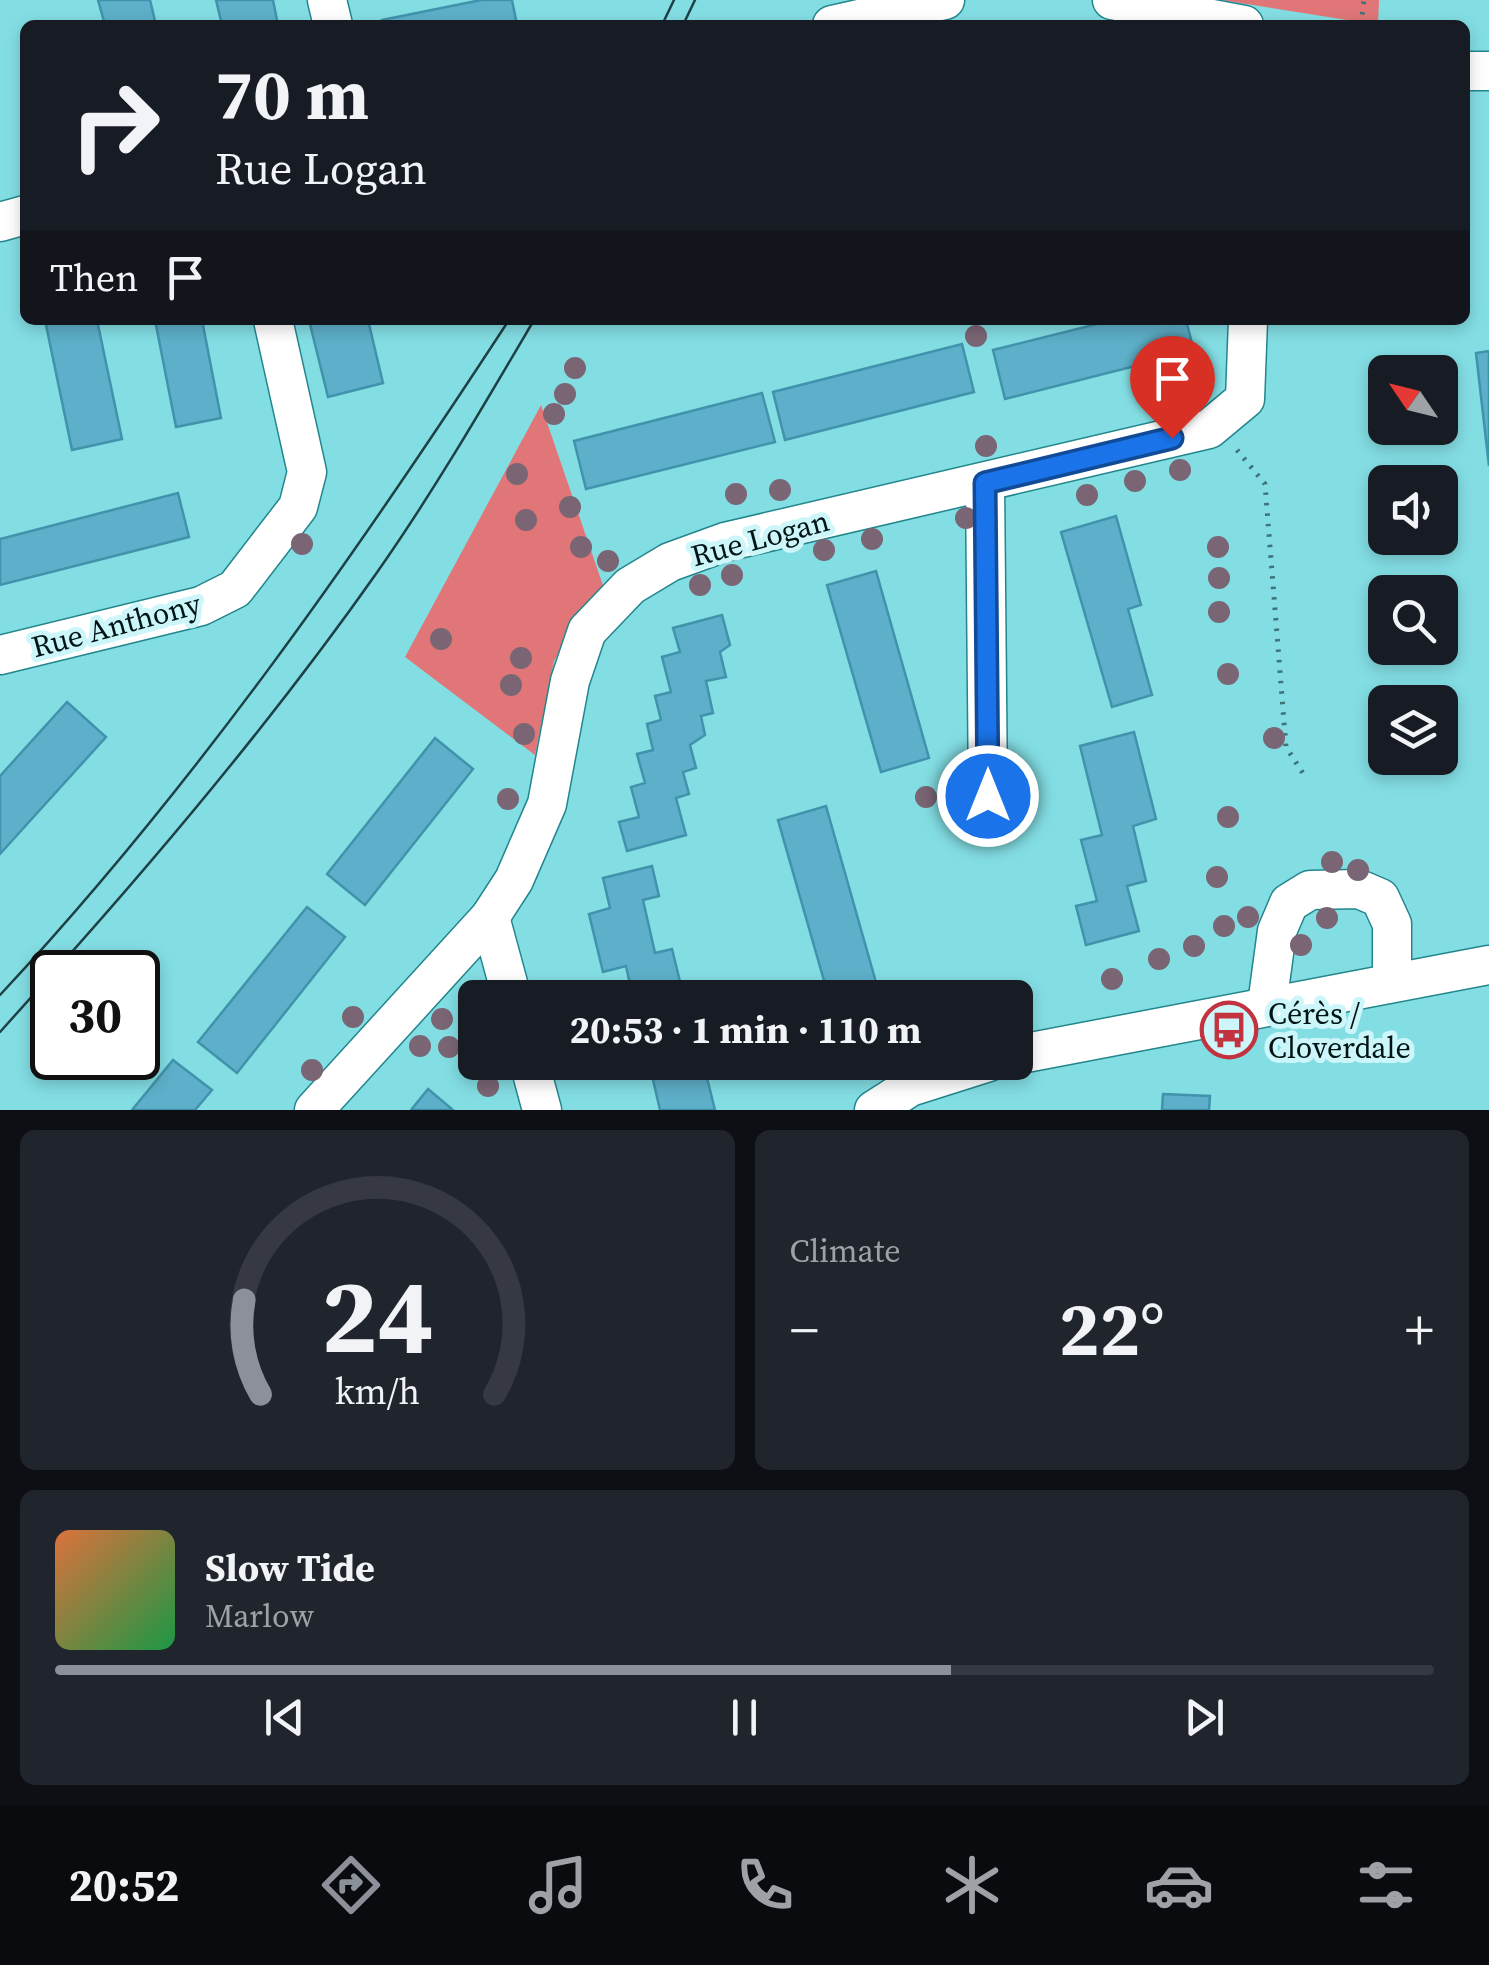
<!DOCTYPE html>
<html lang="en">
<head>
<meta charset="utf-8">
<style>
  :root { --surface:#171b24; --page:#20242c; --text:#f1f3f6; --muted:#9ea1a6; --line:#363941; --accent:#8c9099 }
  body { margin:0; font-family:"Source Serif 4",serif; background:var(--page); color:var(--text); height:100vh; display:flex; flex-direction:column; font-size:38px; white-space:nowrap }
  * { box-sizing:border-box; margin:0 }
  p { font-size:32px; color:var(--muted) }
  .icon { flex:none; width:55px; height:55px; fill:none; stroke:currentColor; stroke-width:2; stroke-linecap:round; stroke-linejoin:round }
  .map { position:relative; height:1110px; overflow:hidden }
  .details { display:flex; flex-direction:column; gap:20px; padding:20px; background:#0d0f14; flex:1 }
  .details>* { flex:none }
  .top-card { position:absolute; left:20px; top:20px; width:1450px; height:305px; border-radius:15px; box-shadow:0 5px 15px #0003; background:#171b24; color:var(--text); overflow:hidden }
  .needle { width:65px; rotate:305deg }
  .fabs { position:absolute; left:1368px; top:355px; display:grid; gap:20px }
  .fabs a { display:grid; place-items:center; width:90px; height:90px; border-radius:15px; background:var(--surface); box-shadow:0 5px 15px #0003; font-size:50px }
  .speed { position:absolute; left:30px; top:950px; display:flex; gap:20px; font-size:50px; font-weight:700; text-align:center }
  .speed>* { display:grid; place-content:center; width:130px; height:130px; border-radius:50%; background:var(--surface); box-shadow:0 5px 15px #0003; line-height:1 }
  .speed .limit { border:5px solid #111; border-radius:15px; background:#fff; color:#111 }
  .pin { position:absolute; display:grid; place-items:center; width:85px; height:85px; color:#fff; margin:-102px -42px; border-radius:50% 50% 50% 0; rotate:-45deg; box-shadow:0 0 10px #0007 }
  .pin .icon { rotate:45deg }
  .me { position:absolute; width:110px; margin:-55px; rotate:0deg; stroke-linejoin:round; filter:drop-shadow(0 0 8px #0008) }
  .turn { display:flex; align-items:center; gap:35px; height:210px; padding:0 30px; font-size:45px }
  .turn .icon { width:130px; height:130px; stroke-width:2.5 }
  .turn b { display:block; font-size:70px; line-height:85px }
  .then { display:flex; align-items:center; height:95px; padding:0 30px; background:#0003; gap:20px; font-size:38px }
  .big { font-size:75px; font-weight:700; line-height:1.1 }
  .details .widget { flex:1; display:flex; flex-direction:column; justify-content:center; gap:15px; min-width:0; padding:0 35px; border-radius:15px; background:var(--page) }
  .details .dial { align-items:center; gap:0 }
  .dial svg { height:260px; overflow:visible; fill:none; stroke:var(--line); stroke-width:7; stroke-linecap:round; text-anchor:middle }
  .dial text { fill:var(--text); stroke:none }
  .song { display:flex; align-items:center; gap:30px }
  .cover { width:120px; height:120px; border-radius:15px; background:linear-gradient(135deg,hsl(20 70% 55%),hsl(140 70% 35%)) }
  .played { height:10px; border-radius:5px; background:linear-gradient(90deg,var(--accent) 65%,var(--line) 65%) }
  .keys { display:flex; justify-content:space-around; direction:ltr }
  .heat { display:flex; justify-content:space-between; align-items:center; font-size:55px; direction:ltr }
  .details .tiles { flex:1; display:grid; gap:20px; grid-template-columns:1fr 1fr }
  .widget:last-child { grid-column:span 2 }
  .trip { position:absolute; left:458px; top:980px; width:575px; height:100px; border-radius:15px; background:var(--surface); box-shadow:0 5px 15px #0003; font-weight:700; line-height:100px; text-align:center }
  .tab-bar { display:flex; height:160px; justify-content:space-around; align-items:center; background:#090b0e; color:var(--muted) }
  .tab-bar .icon { width:70px; height:70px }
  .tab-bar .current { color:var(--accent) }
  .tab-bar b { font-size:45px; color:var(--text) }
  .map>svg:first-child { display:block }
</style>
</head>
<body>
<div class="map">
<svg width="1489" height="1110" viewBox="0 0 1489 1110">
  <rect width="100%" height="100%" fill="#83dee4"/>
  <g fill="#e07677">
    <path d="M1221 0H1379L1378 25Z"/>
    <path d="M541 405 607 597 574 626 554 661 535 755 405 657Z"/>
  </g>
  <g fill="#5eafc9" stroke="#4193ac" stroke-width="2.5">
    <path d="M98 0H150L156 25H105Z"/>
    <path d="M216 0H273L278 25H222Z"/>
    <path d="M481 0H512L517 25H383L382 20Z"/>
    <path d="M45 320H97L122 439 72 450Z"/>
    <path d="M155 320H202L221 418 176 427Z"/>
    <path d="M309 320H368L383 383 328 397Z"/>
    <path d="M1113 320H1186L1194 351 1005 399 993 350Z"/>
    <path d="M962 344 974 392 785 440 773 392Z"/>
    <path d="M1489 351V466L1476 353Z"/>
    <path d="M762 393 775 442 586 489 574 441Z"/>
    <path d="M178 493 189 537 0 585V539Z"/>
    <path d="M1116 516 1141 605 1128 609 1152 695 1112 707 1061 532Z"/>
    <path d="M876 571 929 758 881 772 827 585Z"/>
    <path d="M722 615 730 645 720 652 726 677 706 681 713 713 701 716 705 735 690 745 696 768 683 772 689 794 676 798 686 835 627 851 619 822 639 817 631 787 645 783 637 754 653 750 647 724 661 720 655 696 671 692 662 657 680 652 673 628Z"/>
    <path d="M67 702 106 737 0 854V776Z"/>
    <path d="M1134 732 1156 819 1133 826 1146 881 1127 886 1139 931 1086 945 1076 906 1097 901 1081 840 1102 835 1080 746Z"/>
    <path d="M435 738 473 769 365 905 327 874Z"/>
    <path d="M826 806 879 993 863 998H829L778 820Z"/>
    <path d="M652 866 659 896 643 900 655 953 672 949 684 998H633L626 966 603 972 589 914 610 908 603 878Z"/>
    <path d="M307 907 345 937 237 1073 198 1042Z"/>
    <path d="M173 1060 212 1090 195 1110H132Z"/>
    <path d="M627 1062H703L715 1110H660L651 1071 630 1077Z"/>
    <path d="M428 1089 453 1110H411Z"/>
    <path d="M1163 1094 1210 1096 1209 1110H1162Z"/>
  </g>
  <g fill="none" stroke-linecap="round" stroke-linejoin="round">
    <g stroke="#22868c" stroke-width="41">
      <g id="minor">
        <path d="M327 0 333 25"/>
        <path d="M1112 0 1244 25"/>
        <path d="M832 25 945 0"/>
        <path d="M1465 71H1489"/>
        <path d="M0 222 25 215"/>
        <path d="M985 483 988 796"/>
        <path d="M0 655 201 606 235 589 298 507 307 472 273 320"/>
        <path d="M490 917 512 998"/>
        <path d="M1267 1005 1277 931 1289 903 1310 890 1359 889 1380 898 1392 924V981"/>
        <path d="M1015 1055 1489 965"/>
        <path d="M529 1062 542 1110"/>
        <path d="M314 1110 490 917 514 880 547 804 570 681 587 631 630 586 670 562 725 542 1209 429 1245 399 1248 320"/>
        <path d="M874 1110 910 1087 989 1062"/>
      </g>
    </g>
    <g stroke="#3e7377" stroke-width="5" stroke-dasharray="2.5 8" stroke-linecap="butt">
      <path d="M1361 25 1364 0"/>
      <path d="M1237 450 1265 484 1286 747 1304 775"/>
    </g>
    <use href="#minor" stroke="#fff" stroke-width="38"/>
    <g stroke="#1d4144" stroke-width="2.5">
      <path d="M662 25 674 0"/>
      <path d="M683 25 695 0"/>
      <path d="M54 972C166 847 281 709 378 571 434 491 484 405 534 320"/>
      <path d="M0 995C193 788 355 556 509 320"/>
      <path d="M0 1032 52 974"/>
    </g>
  </g>
  <g fill="#7a6574">
    <circle cx="976" cy="336" r="11"/>
    <circle cx="575" cy="368" r="11"/>
    <circle cx="1183" cy="392" r="11"/>
    <circle cx="565" cy="394" r="11"/>
    <circle cx="554" cy="414" r="11"/>
    <circle cx="986" cy="446" r="11"/>
    <circle cx="1180" cy="470" r="11"/>
    <circle cx="517" cy="474" r="11"/>
    <circle cx="1135" cy="481" r="11"/>
    <circle cx="780" cy="490" r="11"/>
    <circle cx="736" cy="494" r="11"/>
    <circle cx="1087" cy="495" r="11"/>
    <circle cx="570" cy="507" r="11"/>
    <circle cx="966" cy="518" r="11"/>
    <circle cx="526" cy="520" r="11"/>
    <circle cx="872" cy="539" r="11"/>
    <circle cx="302" cy="544" r="11"/>
    <circle cx="581" cy="547" r="11"/>
    <circle cx="1218" cy="547" r="11"/>
    <circle cx="824" cy="550" r="11"/>
    <circle cx="608" cy="561" r="11"/>
    <circle cx="732" cy="575" r="11"/>
    <circle cx="1219" cy="578" r="11"/>
    <circle cx="700" cy="585" r="11"/>
    <circle cx="1219" cy="612" r="11"/>
    <circle cx="441" cy="639" r="11"/>
    <circle cx="521" cy="658" r="11"/>
    <circle cx="1228" cy="674" r="11"/>
    <circle cx="511" cy="685" r="11"/>
    <circle cx="524" cy="734" r="11"/>
    <circle cx="1274" cy="738" r="11"/>
    <circle cx="926" cy="797" r="11"/>
    <circle cx="508" cy="799" r="11"/>
    <circle cx="1228" cy="817" r="11"/>
    <circle cx="1332" cy="862" r="11"/>
    <circle cx="1358" cy="870" r="11"/>
    <circle cx="1217" cy="877" r="11"/>
    <circle cx="1248" cy="917" r="11"/>
    <circle cx="1327" cy="918" r="11"/>
    <circle cx="1224" cy="926" r="11"/>
    <circle cx="1301" cy="945" r="11"/>
    <circle cx="1194" cy="946" r="11"/>
    <circle cx="1159" cy="959" r="11"/>
    <circle cx="1112" cy="979" r="11"/>
    <circle cx="353" cy="1017" r="11"/>
    <circle cx="442" cy="1019" r="11"/>
    <circle cx="420" cy="1046" r="11"/>
    <circle cx="449" cy="1047" r="11"/>
    <circle cx="312" cy="1070" r="11"/>
    <circle cx="488" cy="1086" r="11"/>
  </g>
  <g fill="none" stroke-linecap="round" stroke-linejoin="round">
    <g stroke="#114b97" stroke-width="25">
      <path id="route" d="M988 796 985 483 1172 438"/>
    </g>
    <use href="#route" stroke="#1a73e8" stroke-width="18"/>
  </g>
  <defs>
    <g id="bus-ring" transform="scale(2.875)"><circle r="9.5" fill="#ccf6f9" stroke="#c2323f" stroke-width="1.5"/><path d="M-5-6H5V4H4V6H2V4H-2V6H-4V4H-5ZM-3.5-4V0h7V-4ZM-3.5 1.2v1.5H-2V1.2ZM2 1.2v1.5H3.5V1.2Z" fill="#c2323f"/></g>
  </defs>
  <g fill-rule="evenodd">
    <use href="#bus-ring" x="1229" y="1030"/>
  </g>
  <g text-anchor="middle" dominant-baseline="central" stroke-width="10" stroke-linejoin="round" paint-order="stroke">
    <g font-size="30" fill="#001416" stroke="#ccf6f9">
      <text transform="translate(760 538) rotate(-15)">Rue Logan</text>
      <text transform="translate(116 625) rotate(-15)">Rue Anthony</text>
    </g>
    <g font-size="30" fill="#001416" stroke="#ccf6f9" text-anchor="start">
      <text x="1268" y="1013">Cérès /<tspan x="1268" dy="34">Cloverdale</tspan></text>
    </g>
  </g>
</svg>
<div class="fabs">
<a><svg class="needle" viewBox="-14 -14 28 28"><path d="M0-13l5 13h-10z" fill="#e53935"/><path d="M0 13l5-13h-10z" fill="#9ea1a6"/></svg></a>
<a><svg class="icon" aria-label="sound" viewBox="0 0 24 24"><path d="M4 9h4l5-4v14l-5-4H4zM17 9q2 3 0 6"/></svg></a>
<a><svg class="icon" aria-label="search" viewBox="0 0 24 24"><circle cx="10" cy="10" r="6"/><path d="M15 15l6 6"/></svg></a>
<a><svg class="icon" aria-label="layers" viewBox="0 0 24 24"><path d="M12 4l9 5-9 5-9-5zM3 14l9 5 9-5"/></svg></a>
</div>
<div class="speed"><div class="limit">30</div></div>
<div class="pin" style="left:1172px;top:438px;background:#d93025"><svg class="icon" aria-label="arrive" viewBox="0 0 24 24"><path d="M6 21V4h12l-3 4 3 4H6"/></svg></div>
<svg class="me" style="left:988px;top:796px" viewBox="-20 -20 40 40"><circle r="17" fill="#1a73e8" stroke="#fff" stroke-width="3"/><path d="M0-11L8 9 0 5-8 9z" fill="#fff"/></svg>
<div class="trip">20:53 · 1 min · 110 m</div>
<div class="top-card">
<div class="turn"><svg class="icon" aria-label="right" viewBox="0 0 24 24"><path d="M7 20v-9h11M14 6l5 5-5 5"/></svg><div><b>70 m</b>Rue Logan</div></div>
<div class="then">Then<svg class="icon" aria-label="arrive" viewBox="0 0 24 24"><path d="M6 21V4h12l-3 4 3 4H6"/></svg></div>
</div>
</div>
<section class="details">
<div class="tiles">
<div class="widget dial"><svg viewBox="0 0 100 80">
<path d="M14 69A42 42 0 1 1 86 69"/>
<path d="M14 69A42 42 0 0 1 9 40" stroke="#8c9099"/>
<text x="50" y="56" font-size="32" font-weight="700">24</text>
<text x="50" y="72" font-size="11">km/h</text>
</svg></div>
<div class="widget"><p>Climate</p>
<div class="heat"><a>−</a><b class="big">22°</b><a>+</a></div>
</div>
<div class="widget">
<div class="song"><i class="cover"></i><div><b>Slow Tide</b><p>Marlow</p></div></div>
<div class="played"></div>
<div class="keys"><svg class="icon" aria-label="previous" viewBox="0 0 24 24"><path d="M18 5L8 12l10 7zM5 5v14"/></svg><svg class="icon" aria-label="pause" viewBox="0 0 24 24"><path d="M8 5v14M16 5v14"/></svg><svg class="icon" aria-label="next" viewBox="0 0 24 24"><path d="M6 5l10 7-10 7zM19 5v14"/></svg></div>
</div>
</div>
</section>
<nav class="tab-bar">
<b>20:52</b>
<svg class="icon current" aria-label="directions" viewBox="0 0 24 24"><path d="M12 3l9 9-9 9-9-9zM9 14v-3h6M13 9l2 2-2 2"/></svg>
<svg class="icon" aria-label="music" viewBox="0 0 24 24"><path d="M9 18V5l10-2v13"/><circle cx="6" cy="18" r="3"/><circle cx="16" cy="16" r="3"/></svg>
<svg class="icon" aria-label="phone" viewBox="0 0 24 24"><path d="M5 4h4l2 5-3 2q2 4 5 5l2-3 5 2v4C11 20 4 13 5 4z"/></svg>
<svg class="icon" aria-label="climate" viewBox="0 0 24 24"><path d="M12 3v18M4 7l16 10M4 17L20 7"/></svg>
<svg class="icon" aria-label="car" viewBox="0 0 24 24"><path d="M5 17H2v-5l4-1 3-4h7l3 4 3 1v5h-3M9 17h6M6 11h13"/><circle cx="7" cy="17" r="2"/><circle cx="17" cy="17" r="2"/></svg>
<svg class="icon" aria-label="filters" viewBox="0 0 24 24"><path d="M4 7h16M4 17h16"/><circle cx="9" cy="7" r="2"/><circle cx="15" cy="17" r="2"/></svg>
</nav>
</body>
</html>
